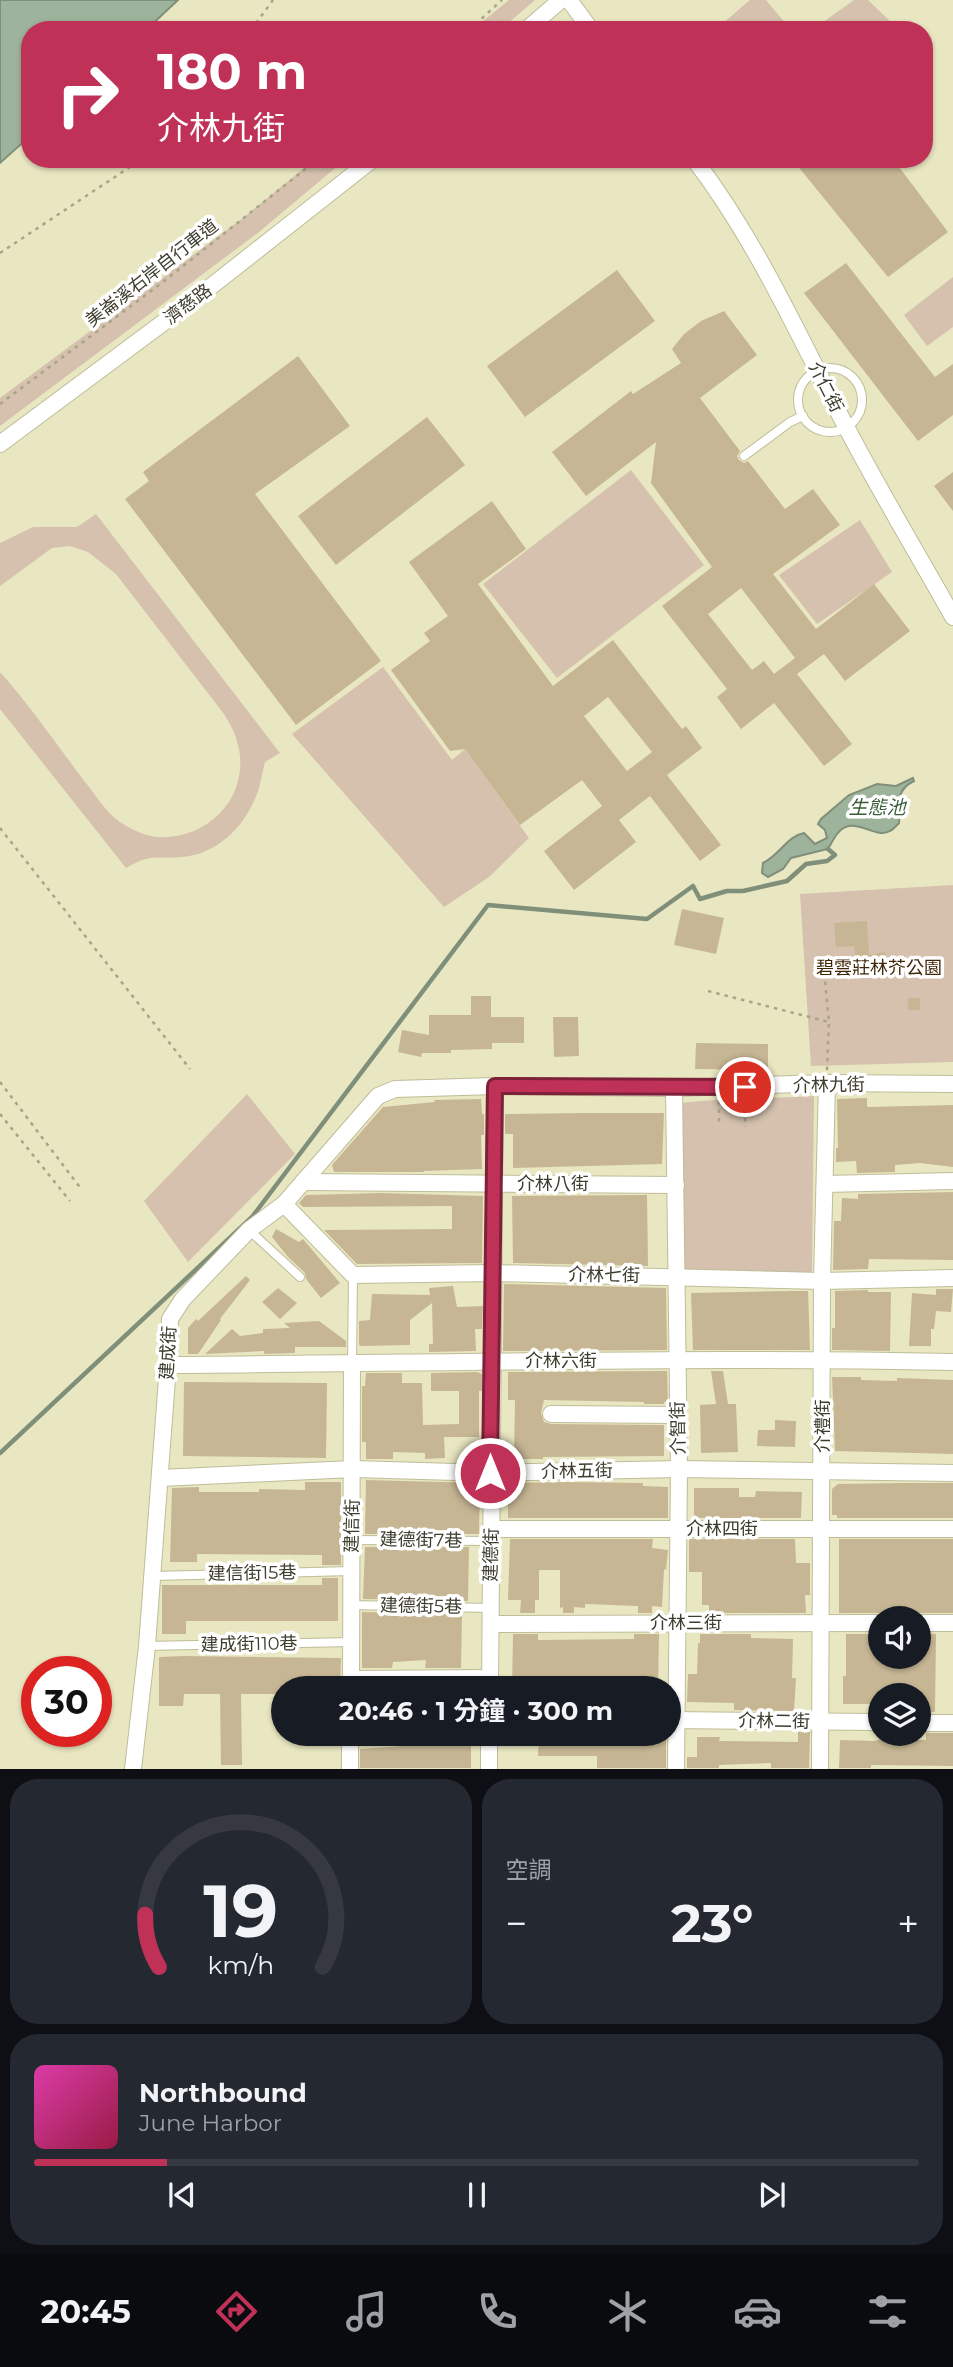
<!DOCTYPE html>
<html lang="zh-TW">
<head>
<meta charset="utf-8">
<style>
  :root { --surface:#171b24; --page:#242831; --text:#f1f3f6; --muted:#9ea1a6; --line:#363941; --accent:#c03158 }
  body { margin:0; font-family:Montserrat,"Noto Sans TC",sans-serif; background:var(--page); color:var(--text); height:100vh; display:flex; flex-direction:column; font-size:26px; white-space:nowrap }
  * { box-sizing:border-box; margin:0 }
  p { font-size:23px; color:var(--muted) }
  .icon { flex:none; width:38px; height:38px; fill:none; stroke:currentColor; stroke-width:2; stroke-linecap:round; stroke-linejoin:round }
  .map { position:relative; height:1769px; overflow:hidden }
  .details { display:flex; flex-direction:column; gap:10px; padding:10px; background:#0d0f14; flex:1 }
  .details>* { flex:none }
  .banner { position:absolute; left:21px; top:21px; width:912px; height:147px; border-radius:28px; box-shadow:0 2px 5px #0004; background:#c03158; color:#fff; overflow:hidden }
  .buttons { position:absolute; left:868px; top:1606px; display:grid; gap:14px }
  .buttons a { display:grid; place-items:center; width:63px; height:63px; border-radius:50%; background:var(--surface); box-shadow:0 2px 5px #0004; font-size:35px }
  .speed { position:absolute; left:21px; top:1656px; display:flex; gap:14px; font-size:35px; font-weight:700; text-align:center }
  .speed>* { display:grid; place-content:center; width:91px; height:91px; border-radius:50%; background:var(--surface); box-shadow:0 2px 5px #0004; line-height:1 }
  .speed .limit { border:10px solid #d22; background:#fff; color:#111 }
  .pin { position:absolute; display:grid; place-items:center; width:60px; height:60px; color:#fff; margin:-30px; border:4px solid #fff; border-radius:50%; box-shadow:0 2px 7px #0007 }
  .me { position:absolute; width:77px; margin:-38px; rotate:0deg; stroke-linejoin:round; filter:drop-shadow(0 0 5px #0008) }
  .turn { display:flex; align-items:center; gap:24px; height:147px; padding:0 21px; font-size:32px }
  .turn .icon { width:91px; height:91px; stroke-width:2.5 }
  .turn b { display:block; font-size:49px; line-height:60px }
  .big { font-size:52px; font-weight:700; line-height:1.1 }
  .details .widget { flex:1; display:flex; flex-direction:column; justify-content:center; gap:10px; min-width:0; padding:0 24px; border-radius:28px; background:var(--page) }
  .details .dial { align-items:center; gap:0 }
  .dial svg { height:182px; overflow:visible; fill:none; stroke:var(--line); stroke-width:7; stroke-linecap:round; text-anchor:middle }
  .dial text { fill:var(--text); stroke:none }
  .song { display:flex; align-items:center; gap:21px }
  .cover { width:84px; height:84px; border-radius:10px; background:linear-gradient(135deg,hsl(320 70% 55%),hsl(340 70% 35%)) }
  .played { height:7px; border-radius:4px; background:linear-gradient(90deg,var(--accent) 15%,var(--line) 15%) }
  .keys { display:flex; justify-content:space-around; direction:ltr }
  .heat { display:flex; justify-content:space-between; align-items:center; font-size:38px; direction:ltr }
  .details .tiles { flex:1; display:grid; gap:10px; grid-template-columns:1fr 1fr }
  .widget:last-child { grid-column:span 2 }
  .trip { position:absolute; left:271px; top:1676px; width:410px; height:70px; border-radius:35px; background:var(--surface); box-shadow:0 2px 5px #0004; font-weight:700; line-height:70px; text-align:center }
  .tab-bar { display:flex; height:112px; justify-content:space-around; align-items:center; background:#090b0e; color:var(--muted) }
  .tab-bar .icon { width:49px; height:49px }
  .tab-bar .current { color:var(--accent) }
  .tab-bar b { font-size:32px; color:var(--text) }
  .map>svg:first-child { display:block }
</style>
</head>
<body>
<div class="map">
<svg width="953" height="1769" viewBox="0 0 953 1769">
  <rect width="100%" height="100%" fill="#e9e7c1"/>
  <g fill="#d5c1ae">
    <path d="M509 0H535L500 30H472Z"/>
    <path d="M750 0H766L791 30H715Z"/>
    <path d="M854 0H868L899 30H823L819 25Z"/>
    <path d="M315 159H346L259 232 0 426V398L243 218Z"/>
    <path d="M953 277V327L927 346 904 315Z"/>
    <path d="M631 470 704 565 557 678 483 584Z"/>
    <path d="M96 514 280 753 265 762C262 772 261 784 257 794 245 826 218 854 183 857 157 859 150 853 126 868L0 709V672C31 707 57 745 85 782 96 795 106 813 120 822 141 836 160 841 185 834 206 828 223 814 233 795 246 767 241 740 224 714L116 574 88 552 70 546 52 548 0 586V543L33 527H77Z"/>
    <path d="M860 520 892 572 817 624 779 575Z"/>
    <path d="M383 667 452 760 465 749 529 838 489 877 444 907 292 734Z"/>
    <path d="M953 885V1062L811 1066 800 894Z"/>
    <path d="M247 1094 295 1154 188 1262 144 1201Z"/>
    <path d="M814 1096 812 1274 682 1273 684 1202 680 1103C724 1098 769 1099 814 1096Z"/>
  </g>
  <g fill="#9db39b" stroke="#808f7a" stroke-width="2">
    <path d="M0 0H178L146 30H30V136L0 163Z"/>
    <path d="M913 778 914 781C894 791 901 803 899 823 896 826 894 829 890 831 874 840 853 813 837 834 834 838 831 844 828 849L791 858 783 869 768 877 762 873 763 863C780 855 787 836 804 833L815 844 827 838 825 830 818 824 821 819 849 795 877 784 896 786Z"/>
  </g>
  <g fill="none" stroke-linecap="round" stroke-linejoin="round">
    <path stroke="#808f7a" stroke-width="4.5" d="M0 1453 252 1217 488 905 647 919 693 886 700 899 727 891H743L787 881 806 864 827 861 835 855 828 849"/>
  </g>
  <g fill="#c6b694" fill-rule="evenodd">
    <path d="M792 159H893L948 232 888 277Z"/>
    <path d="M846 263 935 377 953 364V415L918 441 804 293Z"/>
    <path d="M617 270 655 321 525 417 487 366Z"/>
    <path d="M724 311 757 355 700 398 740 451 737 456 739 460 744 463 748 461 785 509 813 489 840 525 773 574 816 629 874 584 910 631 845 681 824 654 797 674 852 744 824 766 774 703 741 729 717 697 727 689 662 606 712 567 651 483 656 442 586 496 552 452 631 391 633 394 681 363 672 349 684 334 701 321ZM741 588 795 658 774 674 764 661 752 670 708 614Z"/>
    <path d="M298 356 350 426 255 494 381 661 296 725 125 499 149 481 143 472Z"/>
    <path d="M427 417 465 465 336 565 298 516Z"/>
    <path d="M953 472V511L934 486Z"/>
    <path d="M492 501 526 549 478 584 553 686 613 640 682 729 686 726 702 748 667 775 721 845 700 861 650 796 619 820 636 842 574 890 544 851 602 806 582 780 520 825 465 749 450 751 391 670 430 641 424 633 448 616 409 562ZM608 697 652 752 627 771 584 716Z"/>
    <path d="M682 909 724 918 716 954 674 945Z"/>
    <path d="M867 921 869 955 885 952 888 967 858 970 854 946 836 947 834 923Z"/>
    <path d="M471 996H491V1017H524V1043H492V1049L451 1050V1053H422L421 1057 398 1052 402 1030 429 1035V1015H471Z"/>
    <rect x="908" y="998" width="12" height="12"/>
    <path d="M553 1017H578L579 1056 554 1057Z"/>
    <path d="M696 1043 768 1044V1070L695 1069Z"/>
    <path d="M867 1098V1107L953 1105V1167L920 1163 895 1165V1172L857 1173 856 1161 836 1162V1148H838L837 1099Z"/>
    <path d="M481 1099 482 1114H484V1135H481L482 1169 424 1171V1172H334L332 1165 383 1107 435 1102 434 1100Z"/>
    <path d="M584 1113H664L662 1164 513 1168V1134H505V1114Z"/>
    <path d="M953 1192V1260L869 1259 868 1269 833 1270 834 1221H841L842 1198 858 1199V1194Z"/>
    <path d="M381 1193 483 1196 482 1263 357 1264 324 1230 452 1229V1206L303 1207 299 1203 306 1195Z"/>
    <path d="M647 1195 648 1266 513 1263 512 1196Z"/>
    <path d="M276 1229 299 1242 303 1239 340 1283 321 1298 306 1279 305 1273 288 1257 272 1237Z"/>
    <path d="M246 1276 250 1280 220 1319 221 1320 198 1354H188V1328L196 1319 198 1321Z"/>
    <path d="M504 1284 666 1288 667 1350 503 1351Z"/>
    <path d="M453 1286 457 1307 483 1306 482 1329H475L476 1351 429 1352V1344H433L432 1303 410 1320V1345L360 1346 359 1344V1321L370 1320 372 1294 430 1295 429 1288Z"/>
    <path d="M278 1288 297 1303 280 1319 262 1302Z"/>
    <path d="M936 1289H953L951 1312 936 1311 934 1329H931V1346H909L912 1293 936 1295Z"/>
    <path d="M868 1290V1292H891L890 1351 832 1350V1328H835V1291Z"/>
    <path d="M791 1291H808L810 1350H693L691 1293Z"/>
    <path d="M319 1321 346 1341V1347H295V1353L264 1354V1351L205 1354 232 1329 240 1336 263 1333V1329L290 1328 284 1323Z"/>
    <path d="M667 1371 668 1402H664V1404H644V1402L544 1400 541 1413 544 1422 551 1424 664 1425V1456L543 1457V1459H514L515 1400H508V1372Z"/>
    <path d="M711 1371H723L728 1404H736L738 1452 701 1453 700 1405 716 1404Z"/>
    <path d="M477 1372 482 1374V1391H479V1437H444L445 1458 425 1459V1453L393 1452V1459H366V1442H362V1386H365L366 1373H402V1383H422L423 1425 459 1424V1391H431V1373Z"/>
    <path d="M832 1377H861V1380L897 1381V1378L953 1380V1454L835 1451Z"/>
    <path d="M184 1382 327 1383 326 1458 183 1456Z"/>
    <path d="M775 1420 796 1421 795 1447 757 1446 758 1430H775Z"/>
    <path d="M366 1480 480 1483 479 1534H365Z"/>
    <path d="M305 1482H341V1565H322V1555L197 1554V1562H170L172 1488 199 1487V1492H259V1489L305 1490Z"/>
    <path d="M565 1482 643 1483V1486L668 1487V1518H508V1483Z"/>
    <path d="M903 1483H953V1518H837V1515H832V1489L838 1484Z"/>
    <path d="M694 1488H739V1497H755L756 1491 802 1492 801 1518H694Z"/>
    <path d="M510 1539H653L652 1548 668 1550 666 1570 664 1569 662 1607 652 1606V1613H638V1606L585 1604V1608L574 1607V1613H563V1607L560 1608V1570H539V1600H535V1613H520L521 1600H508Z"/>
    <path d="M689 1539H795L796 1563H810V1595H805L806 1613H709V1605H702V1572H689Z"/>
    <path d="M839 1539H953V1613H919L911 1617H888L880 1613H839Z"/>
    <path d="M365 1547H469L468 1601 363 1599Z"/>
    <path d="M322 1578H338V1621H186V1634H162V1585H322Z"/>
    <path d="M362 1612 462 1614 461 1668H425L426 1660 393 1662 392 1668H362Z"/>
    <path d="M513 1634H538V1640L634 1639V1634H659L658 1689H512Z"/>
    <path d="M700 1634H751V1638L793 1639 792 1678H796L794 1711 734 1710V1703L687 1702 688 1674H697L698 1643H700Z"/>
    <path d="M880 1634V1657H919V1633L936 1634 935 1712 919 1713V1696H880V1704H843V1676H846V1634Z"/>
    <path d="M184 1656 341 1658 340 1689H284V1694H241L242 1765H221L220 1694H184L183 1706H159V1657Z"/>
    <path d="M362 1681H392L391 1689H361Z"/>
    <rect x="424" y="1681" width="48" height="8"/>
    <path d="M798 1732H810L809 1768H771V1763L719 1765V1768H687V1757H697V1737H720L719 1741 798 1742Z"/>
    <path d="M926 1733H953V1766L871 1765V1768H839L840 1740 874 1741 879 1740V1734H904V1740H926Z"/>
    <path d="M539 1734H584V1738L666 1739V1768H597V1756H538Z"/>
    <path d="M418 1745H471V1768H360V1749Z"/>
  </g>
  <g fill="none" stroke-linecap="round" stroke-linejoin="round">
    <g stroke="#bfbd99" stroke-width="10">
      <g id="lane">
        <circle cx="830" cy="400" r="32"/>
        <path d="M744 456 790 422 803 416"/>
        <path d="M249 1230 300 1277"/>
        <path d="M352 1363 353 1275"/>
        <path d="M351 1540 491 1541"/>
        <path d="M152 1576 351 1571"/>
        <path d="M351 1605 490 1608"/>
        <path d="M147 1646 351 1642"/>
        <path d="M351 1675 490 1674"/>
        <path d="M350 1737 489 1739"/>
      </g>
    </g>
    <g stroke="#bfbd99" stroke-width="18">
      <g id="street">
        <path d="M569 0 591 30"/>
        <path d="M526 30 561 0"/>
        <path d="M694 159C755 239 795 328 841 417 876 485 916 551 953 617"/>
        <path d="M0 444 195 299 373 159"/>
        <path d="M674 1088 679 1469 676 1769"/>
        <path d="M303 1182 676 1185"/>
        <path d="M825 1184 953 1181"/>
        <path d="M284 1204 353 1275 493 1273 822 1281 953 1278"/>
        <path d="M168 1365C430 1363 691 1357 953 1362"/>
        <path d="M551 1414 677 1415"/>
        <path d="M160 1478 353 1469 490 1473 679 1469 953 1473"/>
        <path d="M491 1529H953"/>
        <path d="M919 1623H953"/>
        <path d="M491 1624 880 1623"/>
        <path d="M351 1689 352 1364"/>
        <path d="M490 1689 495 1086"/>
        <path d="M668 1720 880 1722"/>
        <path d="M919 1723H953"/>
        <path d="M133 1769 147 1646 168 1365 170 1319 183 1299 249 1230 284 1204 378 1096 395 1089 495 1086 674 1088 827 1083 953 1084"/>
        <path d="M350 1769V1734"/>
        <path d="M489 1769V1734"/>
        <path d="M820 1769 822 1281 827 1083"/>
      </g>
    </g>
    <g stroke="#a7a588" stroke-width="2.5" stroke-dasharray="3.5 5" stroke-linecap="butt">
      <path d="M251 30 273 0"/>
      <path d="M469 30 502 0"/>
      <path d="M0 253 142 159"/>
      <path d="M0 404 163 282 318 159"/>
      <path d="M0 828 190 1069"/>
      <path d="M708 991 829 1022"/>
      <path d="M827 1070 829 1022 823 960 871 957"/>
      <path d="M0 1082 82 1190"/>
      <path d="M719 1101V1124"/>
      <path d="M745 1101V1127"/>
      <path d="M0 1114 70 1201"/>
    </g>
    <use href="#lane" stroke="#fff" stroke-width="8"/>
    <use href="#street" stroke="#fff" stroke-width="16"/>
  </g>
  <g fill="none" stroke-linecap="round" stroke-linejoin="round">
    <g stroke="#7d2039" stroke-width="18">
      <path id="route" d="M490 1473 495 1086 745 1087"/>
    </g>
    <use href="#route" stroke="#c03158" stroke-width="12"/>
  </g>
  <g text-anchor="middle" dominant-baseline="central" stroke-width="7" stroke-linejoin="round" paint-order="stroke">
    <g font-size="18" fill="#3d3c2d" stroke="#fff">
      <text transform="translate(152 273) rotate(-38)">美崙溪右岸自行車道</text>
      <text transform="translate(188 304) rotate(-37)">濟慈路</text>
      <text transform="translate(826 387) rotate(63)">介仁街</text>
      <text transform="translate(829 1085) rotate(-1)">介林九街</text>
      <text x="553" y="1184">介林八街</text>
      <text transform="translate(604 1275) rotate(1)">介林七街</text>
      <text transform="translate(168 1353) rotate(-87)">建成街</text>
      <text x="561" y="1361">介林六街</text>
      <text transform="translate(823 1426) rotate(-90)">介禮街</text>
      <text transform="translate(678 1428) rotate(-91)">介智街</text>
      <text transform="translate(577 1471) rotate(-1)">介林五街</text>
      <text transform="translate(352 1526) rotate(-89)">建信街</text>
      <text x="722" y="1529">介林四街</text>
      <text transform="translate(421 1540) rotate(1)">建德街7巷</text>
      <text transform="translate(491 1555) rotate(-89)">建德街</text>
      <text transform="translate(252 1573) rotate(-1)">建信街15巷</text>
      <text transform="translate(421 1606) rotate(1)">建德街5巷</text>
      <text x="686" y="1623">介林三街</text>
      <text transform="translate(249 1644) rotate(-1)">建成街110巷</text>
      <text transform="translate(774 1721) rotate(1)">介林二街</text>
    </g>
    <g font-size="18" fill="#402708" stroke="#fff">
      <text x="879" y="968">碧雲莊林芥公園</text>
    </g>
    <g font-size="19" font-style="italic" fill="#395c37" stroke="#fff">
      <text x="877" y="807">生態池</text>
    </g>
  </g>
</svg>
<div class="buttons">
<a><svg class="icon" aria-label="sound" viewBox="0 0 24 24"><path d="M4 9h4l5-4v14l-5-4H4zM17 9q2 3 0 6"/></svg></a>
<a><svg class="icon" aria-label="layers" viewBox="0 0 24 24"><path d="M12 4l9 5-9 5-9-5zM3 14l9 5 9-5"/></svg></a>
</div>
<div class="speed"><div class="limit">30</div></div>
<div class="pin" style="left:745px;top:1087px;background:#d93025"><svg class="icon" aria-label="arrive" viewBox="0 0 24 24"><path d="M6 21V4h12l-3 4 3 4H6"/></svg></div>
<svg class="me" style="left:490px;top:1473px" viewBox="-20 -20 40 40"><circle r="17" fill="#c03158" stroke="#fff" stroke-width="3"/><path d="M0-11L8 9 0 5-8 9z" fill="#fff"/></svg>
<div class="trip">20:46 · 1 分鐘 · 300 m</div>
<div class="banner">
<div class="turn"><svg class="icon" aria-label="right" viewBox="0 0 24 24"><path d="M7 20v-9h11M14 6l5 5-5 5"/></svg><div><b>180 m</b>介林九街</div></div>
</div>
</div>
<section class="details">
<div class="tiles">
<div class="widget dial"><svg viewBox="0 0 100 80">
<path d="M14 69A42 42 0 1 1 86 69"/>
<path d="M14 69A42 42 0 0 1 8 46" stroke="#c03158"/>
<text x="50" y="56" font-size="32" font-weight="700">19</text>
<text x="50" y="72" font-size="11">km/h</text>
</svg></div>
<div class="widget"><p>空調</p>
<div class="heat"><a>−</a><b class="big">23°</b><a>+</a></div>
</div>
<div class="widget">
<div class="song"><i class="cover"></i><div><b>Northbound</b><p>June Harbor</p></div></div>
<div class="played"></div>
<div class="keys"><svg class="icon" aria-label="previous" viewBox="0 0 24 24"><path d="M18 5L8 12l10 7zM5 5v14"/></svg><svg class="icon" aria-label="pause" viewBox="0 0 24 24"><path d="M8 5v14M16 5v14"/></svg><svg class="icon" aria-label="next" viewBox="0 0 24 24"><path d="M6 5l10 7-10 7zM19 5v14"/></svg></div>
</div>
</div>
</section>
<nav class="tab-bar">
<b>20:45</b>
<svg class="icon current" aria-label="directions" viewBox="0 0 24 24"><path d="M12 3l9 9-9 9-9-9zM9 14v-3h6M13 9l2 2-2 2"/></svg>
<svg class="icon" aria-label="music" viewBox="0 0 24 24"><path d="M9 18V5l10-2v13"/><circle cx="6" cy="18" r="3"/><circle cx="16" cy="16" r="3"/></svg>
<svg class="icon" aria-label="phone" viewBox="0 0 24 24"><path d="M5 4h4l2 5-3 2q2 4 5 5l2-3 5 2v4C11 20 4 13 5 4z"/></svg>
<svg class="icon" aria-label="climate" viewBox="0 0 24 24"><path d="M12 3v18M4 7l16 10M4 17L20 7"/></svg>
<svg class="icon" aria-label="car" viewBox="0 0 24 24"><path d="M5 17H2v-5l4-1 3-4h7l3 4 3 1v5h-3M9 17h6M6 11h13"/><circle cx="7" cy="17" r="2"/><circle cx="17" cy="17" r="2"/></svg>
<svg class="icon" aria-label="filters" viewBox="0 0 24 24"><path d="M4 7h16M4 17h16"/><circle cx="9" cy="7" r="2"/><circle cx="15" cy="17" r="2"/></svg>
</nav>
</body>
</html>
